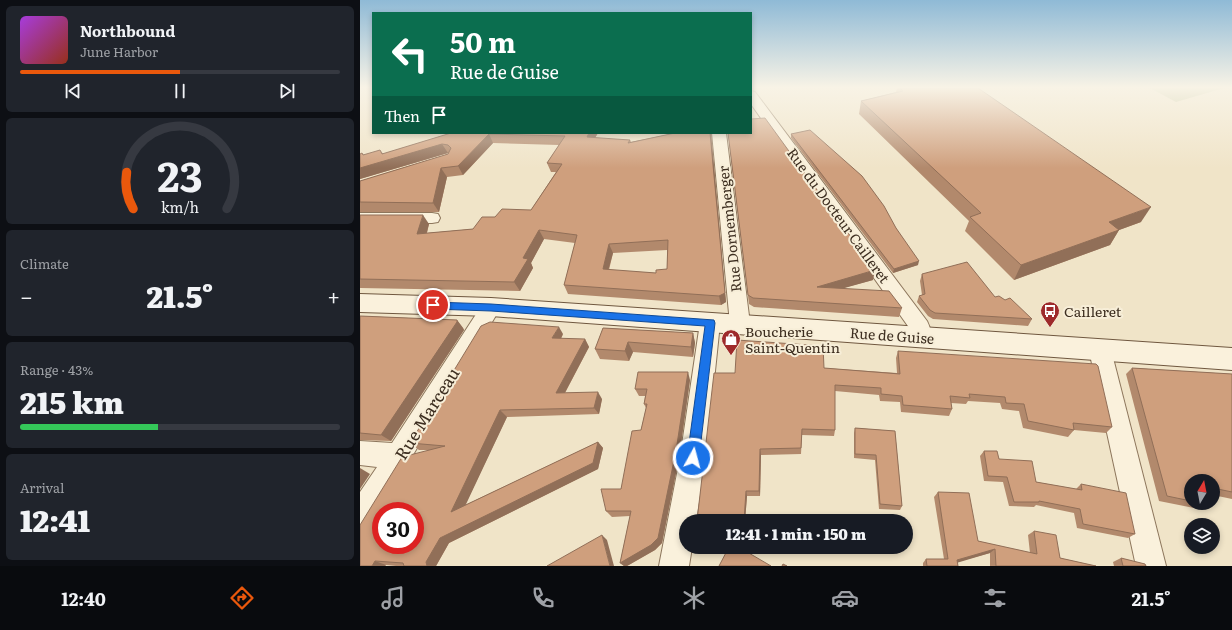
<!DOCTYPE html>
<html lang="en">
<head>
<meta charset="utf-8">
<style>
  :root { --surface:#171b24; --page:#20242c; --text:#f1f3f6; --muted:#9ea1a6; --line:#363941; --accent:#ea580c }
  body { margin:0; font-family:Literata,serif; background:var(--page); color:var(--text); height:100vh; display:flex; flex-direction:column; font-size:15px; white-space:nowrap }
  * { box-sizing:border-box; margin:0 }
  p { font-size:13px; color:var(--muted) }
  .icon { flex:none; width:22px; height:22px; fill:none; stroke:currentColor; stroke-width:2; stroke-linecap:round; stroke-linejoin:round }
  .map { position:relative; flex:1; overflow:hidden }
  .panel { display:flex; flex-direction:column; gap:6px; padding:6px; background:#0d0f14; width:360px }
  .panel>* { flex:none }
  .hud { position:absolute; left:12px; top:12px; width:380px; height:122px; border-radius:0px; box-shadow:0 2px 6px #0003; background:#0b6e4f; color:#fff; overflow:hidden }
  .needle { width:26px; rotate:10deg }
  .tools { position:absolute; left:824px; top:474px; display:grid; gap:8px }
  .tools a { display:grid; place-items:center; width:36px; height:36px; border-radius:50%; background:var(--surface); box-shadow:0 2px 6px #0003; font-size:20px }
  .speed { position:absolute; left:12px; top:502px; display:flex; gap:8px; font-size:20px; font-weight:700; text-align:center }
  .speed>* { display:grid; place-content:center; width:52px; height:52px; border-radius:50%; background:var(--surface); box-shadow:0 2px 6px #0003; line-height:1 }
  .speed .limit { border:6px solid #d22; background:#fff; color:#111 }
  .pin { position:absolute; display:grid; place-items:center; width:34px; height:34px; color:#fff; margin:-17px; border:2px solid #fff; border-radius:50%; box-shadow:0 1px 4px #0007 }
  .me { position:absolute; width:44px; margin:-22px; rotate:7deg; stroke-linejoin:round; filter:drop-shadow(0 0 3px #0008) }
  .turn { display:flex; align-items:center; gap:14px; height:84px; padding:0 12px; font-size:18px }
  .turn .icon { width:52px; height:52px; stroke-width:2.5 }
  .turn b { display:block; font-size:28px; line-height:34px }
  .then { display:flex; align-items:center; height:38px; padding:0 12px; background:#0003; gap:8px; font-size:15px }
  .big { font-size:30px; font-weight:800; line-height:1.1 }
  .panel .card { flex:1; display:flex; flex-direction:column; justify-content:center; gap:6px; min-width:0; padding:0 14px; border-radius:6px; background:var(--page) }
  .panel .dial { align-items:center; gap:0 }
  .dial svg { height:104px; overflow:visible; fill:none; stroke:var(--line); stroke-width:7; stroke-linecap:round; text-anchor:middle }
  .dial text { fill:var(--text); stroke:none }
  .song { display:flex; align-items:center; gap:12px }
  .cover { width:48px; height:48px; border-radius:6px; background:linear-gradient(135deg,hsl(280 70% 55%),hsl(10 70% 35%)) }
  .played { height:4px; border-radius:2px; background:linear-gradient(90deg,var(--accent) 50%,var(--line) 50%) }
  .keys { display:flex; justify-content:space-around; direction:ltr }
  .heat { display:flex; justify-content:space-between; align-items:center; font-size:22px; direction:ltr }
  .charge { height:6px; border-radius:3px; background:linear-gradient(90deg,#34c759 43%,var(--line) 0) }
  .trip { position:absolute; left:319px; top:514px; width:234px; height:40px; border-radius:20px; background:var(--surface); box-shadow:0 2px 6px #0003; font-weight:800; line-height:40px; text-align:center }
  .dock { display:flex; height:64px; justify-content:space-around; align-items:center; background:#090b0e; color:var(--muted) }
  .dock .icon { width:28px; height:28px }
  .dock .on { color:var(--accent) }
  .dock b { font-size:18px; color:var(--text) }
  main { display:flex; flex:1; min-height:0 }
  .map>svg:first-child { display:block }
</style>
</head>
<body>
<main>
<section class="panel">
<div class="card">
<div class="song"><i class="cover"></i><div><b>Northbound</b><p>June Harbor</p></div></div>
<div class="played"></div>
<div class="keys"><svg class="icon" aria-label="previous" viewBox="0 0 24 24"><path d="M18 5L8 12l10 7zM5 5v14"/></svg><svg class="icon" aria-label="pause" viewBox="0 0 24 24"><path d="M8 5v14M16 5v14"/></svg><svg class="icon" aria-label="next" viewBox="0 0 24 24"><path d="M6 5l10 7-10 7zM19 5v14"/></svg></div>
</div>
<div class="card dial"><svg viewBox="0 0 100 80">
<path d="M14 69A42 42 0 1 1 86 69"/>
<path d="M14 69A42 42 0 0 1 9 41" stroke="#ea580c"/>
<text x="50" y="56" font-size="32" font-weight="700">23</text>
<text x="50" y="72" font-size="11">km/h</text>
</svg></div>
<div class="card"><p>Climate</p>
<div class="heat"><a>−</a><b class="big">21.5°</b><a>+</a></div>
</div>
<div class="card"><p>Range · 43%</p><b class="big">215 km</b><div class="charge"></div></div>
<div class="card"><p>Arrival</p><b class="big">12:41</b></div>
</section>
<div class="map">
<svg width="872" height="566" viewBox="0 0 872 566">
  <rect width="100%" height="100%" fill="#f0e4c8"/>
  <path fill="#bfc49a" d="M790 88H864L816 102Z"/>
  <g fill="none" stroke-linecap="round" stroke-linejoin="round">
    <g stroke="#8d765c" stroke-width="2">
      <g id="minor">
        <path d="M391 91 395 92 567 321C571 329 572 335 568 343L561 346 554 343 551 337 550 329 391 104Z"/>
        <path d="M352 133H366L390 324 387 330 380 332 373 330 370 324Z"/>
        <path d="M0 213H72L78 214 80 218 78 222 72 223H0Z"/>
        <path d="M131 299 138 302 141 307 138 312 10 527 0 531V492L17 467 0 465V441L32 443 124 302Z"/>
        <path d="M350 315 357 317 360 323 346 458 336 521H326V547H332L329 566H299L320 458 340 323 343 317Z"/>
        <path d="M740 341 748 344 751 350 806 566H776L729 350 732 344Z"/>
      </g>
    </g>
    <g stroke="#6f573f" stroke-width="2">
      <path id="secondary" d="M0 294 131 298 872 348V370L131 316 0 312Z"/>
    </g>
    <use href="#minor" fill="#faf1dc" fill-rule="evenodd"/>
    <use href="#secondary" fill="#faf1dc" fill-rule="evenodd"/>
  </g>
  <g fill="#b2896c" fill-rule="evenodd">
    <path d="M537 88H618L781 222 759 230 750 245 654 280 605 231 609 221 499 114 501 101 536 92Z"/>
    <path d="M91 133H238L235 138 270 140 271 142 315 133H351L366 302 361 305 208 294 204 285 215 243 184 239 171 263 173 268 160 291 0 288V215L69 224 67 233 113 229 135 217 171 210 196 172H191L187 163 199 145 133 143 103 175 87 177 79 212H0V181L88 154V153L0 179V154L2 153 4 155 23 154ZM307 250V269L296 273 249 270 253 253Z"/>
    <path d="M368 133 513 280 483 288 542 308 539 317 394 307 389 304Z"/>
    <path d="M431 134 536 228 558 265 533 273 431 138Z"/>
    <path d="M562 274 635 297 672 319 668 326 573 319 568 316 557 302 559 296 562 295 560 281Z"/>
    <path d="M0 316 97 320 103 328 104 330 31 441 0 440Z"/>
    <path d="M243 328 333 333 335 343 333 357 273 352 269 361 240 359 235 349Z"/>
    <path d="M203 334 201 339H225L229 347 205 393 242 399 239 414 147 417 105 505 238 442 243 448 238 469 89 543 76 566H36L26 565 25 566H0L68 450H59L50 443Z"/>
    <path d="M538 351 752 427 746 433 714 430 708 437 663 428 659 411 642 409 640 403 608 401 606 404 591 403 592 409 589 416 541 412 540 402 520 401 519 395 475 391V430L474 436 442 435 441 454 401 455 400 496H387L385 521H337L375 373 464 368 537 373 536 358Z"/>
    <path d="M772 368 872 374V499L853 495V481H831V503H842L843 504 834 508 799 501 766 374Z"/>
    <path d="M330 380 319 458 302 543 295 550 267 566H264L260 563 270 516 252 517 246 511 261 489 281 430 286 408 284 404 285 396H279L275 389Z"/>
    <path d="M495 428 535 431 542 506 540 510 519 509 515 460 494 458V433Z"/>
    <path d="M624 451 639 459 676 482 716 489 721 484 775 534 768 538 717 528 714 513 676 505 674 507 649 506 643 482 624 481 620 456Z"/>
    <path d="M578 492 618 541 670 553 668 535 674 531 700 558 736 566H630V553L597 562 598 566H563V563L566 559H584L574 497Z"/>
    <path d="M761 558 786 566H754L753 562Z"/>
  </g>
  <g fill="#916f58">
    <path d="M229 133H238L230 146 227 137Z"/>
    <path d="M350 133H351L366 302 361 305 359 296Z"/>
    <path d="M129 134 133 143 103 175 98 166Z"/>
    <path d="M82 144 88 153 0 179V168L22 154 20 150 27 159Z"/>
    <path d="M81 168 87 177 79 212 73 203Z"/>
    <path d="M791 207 781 222 740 237 749 222Z"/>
    <path d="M63 215 69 224 64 243 57 234Z"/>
    <path d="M179 230 184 239 171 263 173 268 160 291 154 282 163 258Z"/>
    <path d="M759 230 750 245 654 280 661 265Z"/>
    <path d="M249 244 253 253 246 278 243 269Z"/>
    <path d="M559 261 558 265 533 273 534 269Z"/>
    <path d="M515 270 513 280 456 296 457 287Z"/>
    <path d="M97 320 103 328 104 330 31 441 21 435Z"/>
    <path d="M199 327 203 334 197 346 192 338Z"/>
    <path d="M333 333 335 343 333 357 331 347Z"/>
    <path d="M225 339 229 347 201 400 196 393Z"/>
    <path d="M268 342 273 352 269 361 265 351Z"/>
    <path d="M328 372 330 380 319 458 302 543 295 550 267 566H264L260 563Z"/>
    <path d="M238 392 242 399 239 414 234 408Z"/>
    <path d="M140 410 147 417 100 517 91 512Z"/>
    <path d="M238 442 243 448 238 469 89 543 76 566H67L66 562 80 538Z"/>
    <path d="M400 449 401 455 400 496 399 491Z"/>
    <path d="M0 468 10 474 0 489Z"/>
    <path d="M386 491 387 496 385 521H384Z"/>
    <path d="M242 535 247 540 254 566H250Z"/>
    <path d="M635 549 630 553 593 564 597 560Z"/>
    <path d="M15 561 26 565 25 566H12Z"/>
  </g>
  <g fill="#cf9f7d" stroke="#916f58" fill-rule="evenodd">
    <path d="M540 88H618L791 207 749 222 759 230 661 265 610 217 621 213 501 101 543 91Z"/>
    <path d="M405 118 515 270 457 287 529 291 542 308 393 298 388 295 368 133H391V119Z"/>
    <path d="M450 130 502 176 524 206 536 228 559 261 534 269 431 134Z"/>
    <path d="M91 133H229L227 137 270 140 268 143 315 133H350L365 293 359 296 204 285 217 235 179 230 163 258 168 259 154 282 0 279V215H63L57 234 113 229 122 217H135L142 209 171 210 202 164 187 163 205 136 129 134 98 166 81 168 73 203 0 202V181L88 154 91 148 88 145 82 144 0 168V154L2 153 3 155 20 150 22 154ZM308 240 307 269 296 270V273L243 269 249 244Z"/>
    <path d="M607 262 635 297 639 296 645 300 650 298 672 319 575 313 570 310 559 296 565 294 562 274Z"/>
    <path d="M0 316 97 320V322L21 435 0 433Z"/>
    <path d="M130 322 199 327 192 338 225 339 196 393 238 392 234 408 140 410 91 512 238 442 233 463 80 538 66 562 67 566H44L43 563 15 561 12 566H0V525L42 457 85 446 50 443 69 412 68 413 121 326ZM21 511H55V545H21Z"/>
    <path d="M243 328 333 333 331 347 268 342 265 351 235 349Z"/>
    <path d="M377 340 463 346 464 368 540 374 538 351 736 364 738 366 752 427 713 423 714 430 668 421 664 404 646 403 645 397 609 394 610 398 590 396 592 409 543 405 542 396 521 394V388L475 385V430L442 429 441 448 400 449 399 491H386L384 521H337L354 373H375Z"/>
    <path d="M772 368 872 374V492L853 488V481H831V501L807 496Z"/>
    <path d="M278 372H328L316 451 298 538 291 545 260 563 271 511H246L241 489H261L272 431 281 430 287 404H284L287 389H275Z"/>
    <path d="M495 428 535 431 542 506 520 504 516 455 495 454Z"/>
    <path d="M624 451H637L639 459 672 461 676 482 722 490 721 484 766 493 775 534 723 524 720 509 679 501V502H654L647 477 628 476Z"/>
    <path d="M578 492 609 493 618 541 677 554 674 531 696 535 700 558 736 566H636L635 549 597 560 598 566H567L566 559H588Z"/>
    <path d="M242 535 250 566H187Z"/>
    <path d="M369 547H382V549L411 566H359Z"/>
    <path d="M761 558 785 564 786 566H763Z"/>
    <path d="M423 564 427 566H422Z"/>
  </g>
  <linearGradient id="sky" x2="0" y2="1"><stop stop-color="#8fbad6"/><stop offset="0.52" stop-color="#f8f3e6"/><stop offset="1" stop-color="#f8f3e6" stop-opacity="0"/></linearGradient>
  <rect width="872" height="168" fill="url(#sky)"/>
  <path fill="#1a73e8" stroke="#114b97" d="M73 302 131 304 354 320 355 323 339 458 338 462 333 464 329 462 327 458 345 326 131 311 73 309 69 308 68 305 69 303Z"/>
  <defs>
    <g id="bus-pin" transform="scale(1)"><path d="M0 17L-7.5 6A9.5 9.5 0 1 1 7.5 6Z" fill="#9e2a2b" stroke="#f7eed8"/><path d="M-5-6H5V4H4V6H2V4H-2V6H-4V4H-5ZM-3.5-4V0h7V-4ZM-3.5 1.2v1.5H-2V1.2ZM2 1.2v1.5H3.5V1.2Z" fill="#fff"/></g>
    <g id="shop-pin" transform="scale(1)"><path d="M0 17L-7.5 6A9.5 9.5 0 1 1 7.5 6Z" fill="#9e2a2b" stroke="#f7eed8"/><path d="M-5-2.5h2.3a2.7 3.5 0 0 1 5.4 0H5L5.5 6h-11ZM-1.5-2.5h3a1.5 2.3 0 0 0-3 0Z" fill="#fff"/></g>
  </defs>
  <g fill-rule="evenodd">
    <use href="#bus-pin" x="690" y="311"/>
    <use href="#shop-pin" x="371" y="339"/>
  </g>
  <g text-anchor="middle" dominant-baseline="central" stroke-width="4" stroke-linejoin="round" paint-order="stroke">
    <g font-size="14" fill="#3d2e20" stroke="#f7eed8">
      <text transform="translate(479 215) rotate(54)">Rue du Docteur Cailleret</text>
      <text transform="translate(369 229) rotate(-96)">Rue Dornemberger</text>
      <text transform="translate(532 335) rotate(4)">Rue de Guise</text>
    </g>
    <g font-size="14" fill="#3d2e20" stroke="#f7eed8" text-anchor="start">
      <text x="704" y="311">Cailleret</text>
      <text x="385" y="331">Boucherie<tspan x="385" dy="16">Saint-Quentin</tspan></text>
    </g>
    <g font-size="17" fill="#3d2e20" stroke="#f7eed8">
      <text transform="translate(66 413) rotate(-58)">Rue Marceau</text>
    </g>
  </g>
</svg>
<div class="tools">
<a><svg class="needle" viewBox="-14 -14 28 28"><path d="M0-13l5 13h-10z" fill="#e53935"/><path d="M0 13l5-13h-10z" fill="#9ea1a6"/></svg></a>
<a><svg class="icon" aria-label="layers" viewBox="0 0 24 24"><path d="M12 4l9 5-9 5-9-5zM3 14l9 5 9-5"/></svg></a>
</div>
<div class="speed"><div class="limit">30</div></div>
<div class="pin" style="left:73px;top:305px;background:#d93025"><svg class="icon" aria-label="arrive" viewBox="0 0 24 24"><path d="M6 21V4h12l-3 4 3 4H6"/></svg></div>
<svg class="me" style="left:333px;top:458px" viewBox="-20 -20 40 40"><circle r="17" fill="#1a73e8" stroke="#fff" stroke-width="3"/><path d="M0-11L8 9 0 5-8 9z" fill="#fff"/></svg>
<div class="trip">12:41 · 1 min · 150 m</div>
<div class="hud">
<div class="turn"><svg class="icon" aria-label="left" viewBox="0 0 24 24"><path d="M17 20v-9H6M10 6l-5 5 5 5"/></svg><div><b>50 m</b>Rue de Guise</div></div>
<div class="then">Then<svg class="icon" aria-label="arrive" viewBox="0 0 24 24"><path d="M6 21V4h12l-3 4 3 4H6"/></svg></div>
</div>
</div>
</main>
<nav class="dock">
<b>12:40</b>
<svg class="icon on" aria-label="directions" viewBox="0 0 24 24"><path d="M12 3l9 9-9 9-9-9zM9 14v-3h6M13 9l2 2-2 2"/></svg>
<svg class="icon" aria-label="music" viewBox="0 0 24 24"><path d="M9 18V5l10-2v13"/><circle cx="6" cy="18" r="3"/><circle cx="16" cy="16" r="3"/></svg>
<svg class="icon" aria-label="phone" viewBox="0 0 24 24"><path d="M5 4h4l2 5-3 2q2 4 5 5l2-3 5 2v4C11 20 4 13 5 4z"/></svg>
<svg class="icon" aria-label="climate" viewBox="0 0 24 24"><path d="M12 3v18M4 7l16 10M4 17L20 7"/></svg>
<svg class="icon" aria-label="car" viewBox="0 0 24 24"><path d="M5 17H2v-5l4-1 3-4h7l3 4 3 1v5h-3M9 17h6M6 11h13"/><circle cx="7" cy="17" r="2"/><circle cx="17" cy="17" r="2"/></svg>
<svg class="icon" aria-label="filters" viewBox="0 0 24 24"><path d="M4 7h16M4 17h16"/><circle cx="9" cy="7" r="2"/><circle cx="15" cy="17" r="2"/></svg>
<b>21.5°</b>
</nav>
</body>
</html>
